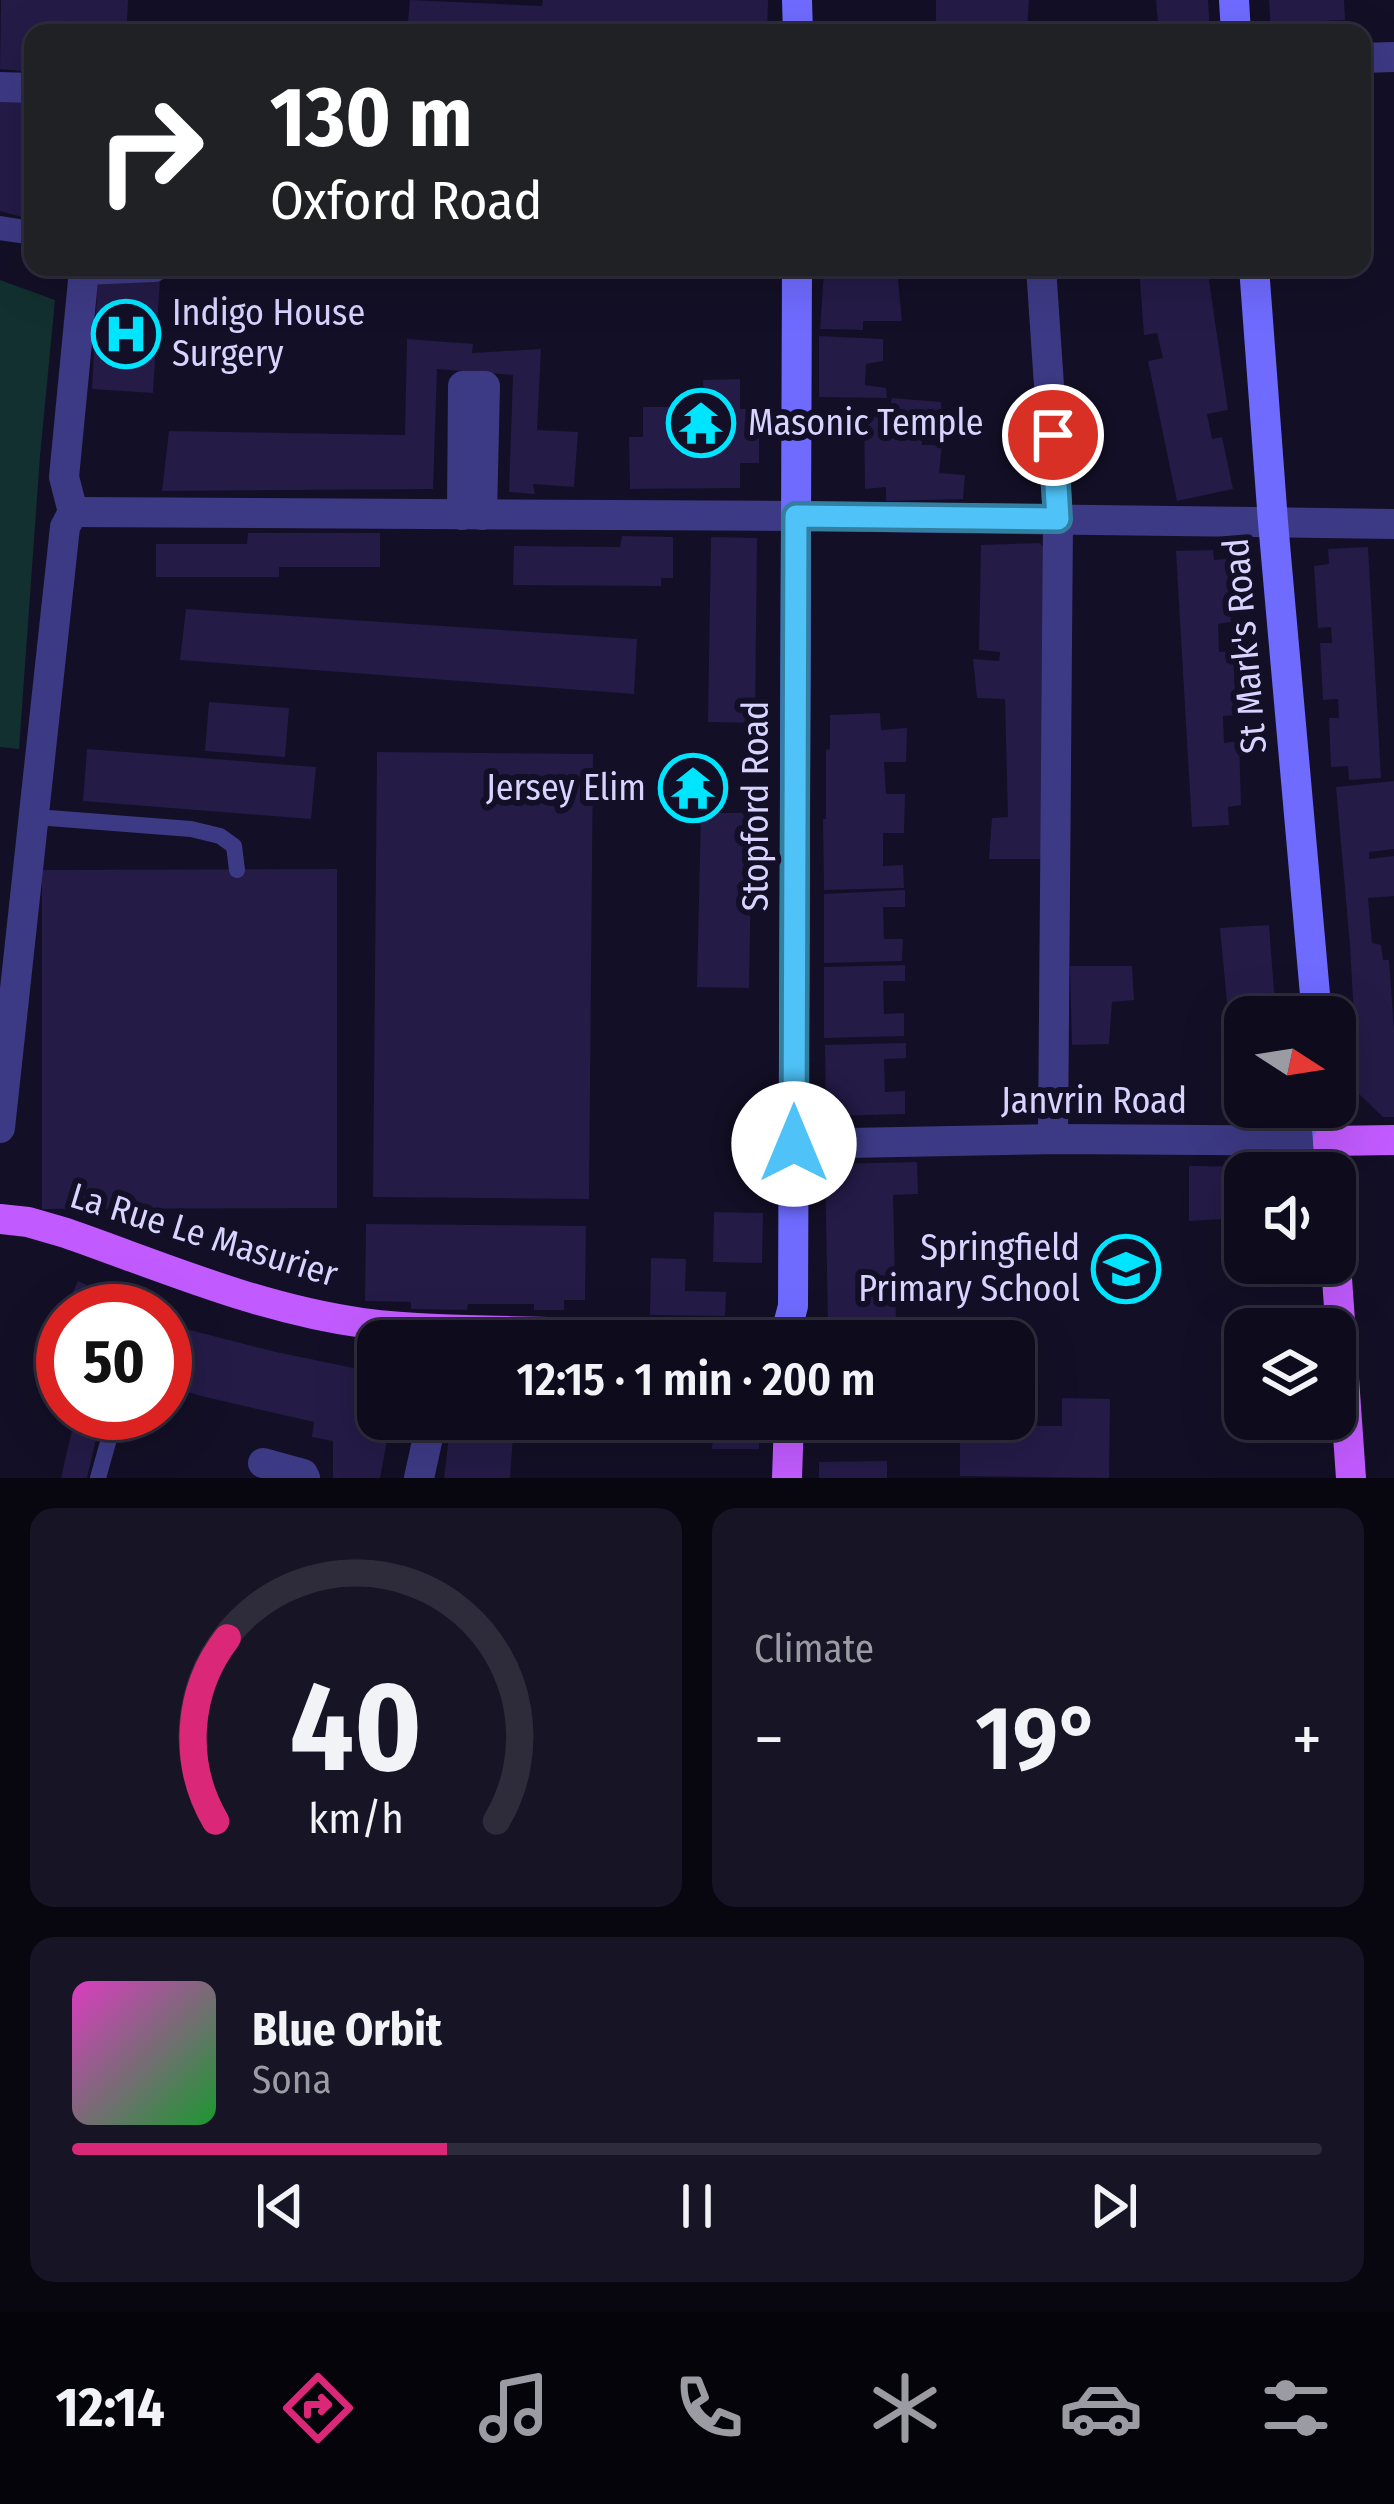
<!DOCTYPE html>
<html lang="en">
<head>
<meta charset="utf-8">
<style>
  :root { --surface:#0e0b1c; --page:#171425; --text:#f1f3f6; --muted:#9b9ba3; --line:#2e2b3b; --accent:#db2777 }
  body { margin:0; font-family:"Fira Sans Condensed",sans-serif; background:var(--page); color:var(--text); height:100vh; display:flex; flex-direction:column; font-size:45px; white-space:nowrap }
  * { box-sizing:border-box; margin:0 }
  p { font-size:39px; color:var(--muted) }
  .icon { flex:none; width:66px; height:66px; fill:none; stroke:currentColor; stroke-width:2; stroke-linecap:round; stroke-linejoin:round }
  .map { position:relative; height:1478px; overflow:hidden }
  .details { display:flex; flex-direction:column; gap:30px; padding:30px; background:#08060f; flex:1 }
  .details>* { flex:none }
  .guide { position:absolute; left:24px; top:24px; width:1347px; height:252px; border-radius:24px; box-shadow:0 12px 48px #0002,0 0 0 3px var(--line); background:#202124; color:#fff; overflow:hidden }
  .needle { width:78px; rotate:102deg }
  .controls { position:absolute; left:1224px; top:996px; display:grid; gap:24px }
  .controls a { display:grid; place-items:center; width:132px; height:132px; border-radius:24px; background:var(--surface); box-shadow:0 12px 48px #0002,0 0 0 3px var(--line); font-size:60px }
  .speed { position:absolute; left:36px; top:1284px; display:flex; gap:24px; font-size:60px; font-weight:700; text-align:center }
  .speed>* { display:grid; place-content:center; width:156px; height:156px; border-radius:50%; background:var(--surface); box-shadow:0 12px 48px #0002,0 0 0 3px var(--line); line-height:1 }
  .speed .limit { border:18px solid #d22; background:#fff; color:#111 }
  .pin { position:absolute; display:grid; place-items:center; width:102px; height:102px; color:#fff; margin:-51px; border:6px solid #fff; border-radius:50%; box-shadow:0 3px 12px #0007 }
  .me { position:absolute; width:132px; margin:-66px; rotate:0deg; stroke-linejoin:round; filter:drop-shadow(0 0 9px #0008) }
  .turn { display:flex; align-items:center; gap:42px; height:252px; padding:0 48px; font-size:54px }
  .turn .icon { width:156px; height:156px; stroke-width:2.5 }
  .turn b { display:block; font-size:84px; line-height:102px }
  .big { font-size:90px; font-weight:600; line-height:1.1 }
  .details .card { flex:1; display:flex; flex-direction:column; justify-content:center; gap:18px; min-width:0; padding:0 42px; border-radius:24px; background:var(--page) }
  .details .dial { align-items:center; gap:0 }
  .dial svg { height:312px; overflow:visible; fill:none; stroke:var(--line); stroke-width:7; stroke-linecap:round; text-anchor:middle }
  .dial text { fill:var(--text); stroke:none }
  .song { display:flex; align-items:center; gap:36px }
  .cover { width:144px; height:144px; border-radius:18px; background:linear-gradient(135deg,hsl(310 70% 55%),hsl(130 70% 35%)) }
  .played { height:12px; border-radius:6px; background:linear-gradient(90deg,var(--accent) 30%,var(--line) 30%) }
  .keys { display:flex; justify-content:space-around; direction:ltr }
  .heat { display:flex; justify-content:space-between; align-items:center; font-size:66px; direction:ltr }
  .details .tiles { flex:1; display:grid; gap:30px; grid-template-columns:1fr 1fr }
  .card:last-child { grid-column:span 2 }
  .trip { position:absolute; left:357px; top:1320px; width:678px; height:120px; border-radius:24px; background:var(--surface); box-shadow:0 12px 48px #0002,0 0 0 3px var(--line); font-weight:600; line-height:120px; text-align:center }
  .tabs { display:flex; height:192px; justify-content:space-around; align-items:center; background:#06040b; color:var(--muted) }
  .tabs .icon { width:84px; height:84px }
  .tabs .on { color:var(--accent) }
  .tabs b { font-size:54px; color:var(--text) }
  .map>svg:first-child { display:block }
</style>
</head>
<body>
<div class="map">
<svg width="1394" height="1478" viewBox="0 0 1394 1478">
  <rect width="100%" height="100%" fill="#130f26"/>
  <path fill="#12302f" d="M0 280 55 300 40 456 19 749 0 747Z"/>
  <g fill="#241b47">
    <path d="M1 0H128L127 23 213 27 212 33H33V72L0 69Z"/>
    <path d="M410 0 542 6 543 0H768L767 33H407Z"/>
    <path d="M936 0H1029L1027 29 965 26V33H822V21L936 23Z"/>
    <path d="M1156 0H1208L1210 33H1159Z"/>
    <path d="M1269 0H1344L1345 20 1322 21 1323 33H1271Z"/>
    <path d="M0 98 33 101V220L0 211Z"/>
    <path d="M1139 267H1207L1228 410 1207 414 1212 439 1222 437 1233 489 1177 501 1148 361 1163 358 1157 333 1144 335Z"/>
    <path d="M897 270 902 321H863V330L820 329 824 273Z"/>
    <path d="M98 276 160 279 153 393 92 389Z"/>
    <path d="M819 336 883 339V361L866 364 865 385 886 388 887 398 819 397Z"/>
    <path d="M407 339 473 344 472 353 541 349 537 430 578 432 574 487 533 484 535 494 509 492 513 375 437 369 433 489 162 491 169 431 405 435Z"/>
    <path d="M740 379V409H759V463H740V488L630 489 629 437H643V407H704L703 380Z"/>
    <path d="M892 398 941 402 942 429 922 430V445H942L939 473 965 475 963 499 886 501V487L865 489 864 412 889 411Z"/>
    <path d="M248 533H380V567H279V577H156V544H247Z"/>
    <path d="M622 536 673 537V578H661V586L513 585 514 546 620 547Z"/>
    <path d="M711 537 757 538 755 723 708 722Z"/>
    <path d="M1040 543 1047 551V859H989L992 818 1008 817 1005 699 977 698 973 659 999 661 1000 652 979 650 981 545Z"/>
    <path d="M1368 547 1381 778 1349 780 1348 766 1331 767 1329 718H1339L1338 699 1323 700 1320 643H1332L1331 627 1318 628 1314 566 1329 564 1328 549Z"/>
    <path d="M1213 550 1214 560 1228 559 1231 622 1218 624 1219 652 1233 651 1236 715 1223 716 1224 743 1239 741 1241 805 1228 807 1229 825 1192 827 1176 551Z"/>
    <path d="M186 609 637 639 634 694 180 660Z"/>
    <path d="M209 702 289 708 285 757 205 751Z"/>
    <path d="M880 713 881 730 907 728 906 762H884L886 794H905L904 833H883V866L903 865 904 888 824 890 823 819H826V750L830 749V715Z"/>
    <path d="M87 749 316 767 311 819 83 801Z"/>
    <path d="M377 752 593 754 589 1199 373 1197Z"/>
    <path d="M1394 781V849L1369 852V859L1394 856V896L1368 898 1372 943 1381 945 1383 960H1389L1394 1030V1117H1383L1358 1093 1350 945 1336 787Z"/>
    <path d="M701 813H752L749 988 697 987Z"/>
    <path d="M337 869V1208L42 1209V870Z"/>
    <path d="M905 890V907H883L884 939H903L902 961 824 963V894Z"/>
    <path d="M1269 925 1276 1017H1245V1107H1282L1283 1118H1238L1220 928Z"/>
    <path d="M905 965V981H883L884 1014 904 1013V1036L824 1038V967Z"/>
    <path d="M1070 966H1132L1134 1000 1112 1002 1109 1044 1072 1045Z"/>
    <path d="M906 1043V1058L884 1059 885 1092 905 1091V1114L826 1116 825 1045Z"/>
    <path d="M917 1162 918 1194 893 1195 896 1324 828 1326 825 1164Z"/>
    <path d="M1189 1166 1307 1167 1308 1173H1245V1201H1226L1224 1219 1189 1221Z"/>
    <path d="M714 1212 763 1213 762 1263 713 1262Z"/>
    <path d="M366 1224 586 1226 585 1300H564V1310H534V1304H468L467 1310 411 1309V1302L365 1301Z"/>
    <path d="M651 1258 686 1259 685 1291 726 1292 725 1316 650 1315Z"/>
    <path d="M78 1281 143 1311H65Z"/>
    <path d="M165 1321 178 1327 276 1352 378 1373V1419H391L380 1478H333V1441L312 1437 314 1422 201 1396 165 1385Z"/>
    <path d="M1062 1398 1110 1399 1109 1478 960 1476V1425L1062 1426Z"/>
    <path d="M76 1413H102L87 1478H61Z"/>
    <path d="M451 1419H759V1449H712L713 1438 514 1423 510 1478H444Z"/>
    <path d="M887 1461V1478H819V1462Z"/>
  </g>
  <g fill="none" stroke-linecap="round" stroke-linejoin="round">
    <g stroke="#3d3a85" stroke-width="16">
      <path d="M36 817 191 829 220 836 234 846 237 870"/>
      <path d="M98 1478 114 1421"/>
    </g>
    <path stroke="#3d3a85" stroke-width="24" d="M0 228 33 233"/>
    <g stroke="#3d3a85" stroke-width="30">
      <path d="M1362 58 1394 57"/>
      <path d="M0 87 33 88"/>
      <path d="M1041 267 1058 519 1053 1139"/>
      <path d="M73 512 796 516 1394 524"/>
      <path d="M73 512 64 477 84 270 154 267"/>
      <path d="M462 515 463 386H485L482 515"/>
      <path d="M0 1128 65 527 73 512"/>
      <path d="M794 1144 1062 1139 1328 1141"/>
      <path d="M263 1463 303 1474 305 1478"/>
      <path d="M419 1478 432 1419"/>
    </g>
    <g stroke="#6f6bff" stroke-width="30">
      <path d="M797 0 798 33"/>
      <path d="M1234 0 1236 33"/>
      <path d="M1254 267 1273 522 1317 1017"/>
      <path d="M1325 1107 1328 1141"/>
      <path d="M777 1341 787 1329 793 1306 797 267"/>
    </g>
    <g stroke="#c25bff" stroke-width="30">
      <path d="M1330 1173 1328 1141 1394 1140"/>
      <path d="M0 1219 28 1222 66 1233C163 1267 260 1309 363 1323 466 1336 570 1326 673 1341"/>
      <path d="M1335 1250 1351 1478"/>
      <path d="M787 1478 789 1419"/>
    </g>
  </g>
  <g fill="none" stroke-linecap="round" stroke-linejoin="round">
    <g stroke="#337fa1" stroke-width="30">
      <path id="route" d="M794 1144 796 516 1058 519 1053 435"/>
    </g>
    <use href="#route" stroke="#4fc3f7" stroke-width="21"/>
  </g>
  <defs>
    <g id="hospital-ring" transform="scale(3.45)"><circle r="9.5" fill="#130f26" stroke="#00e5ff" stroke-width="1.5"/><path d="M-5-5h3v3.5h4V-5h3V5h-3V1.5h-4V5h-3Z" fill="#00e5ff"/></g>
    <g id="temple-ring" transform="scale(3.45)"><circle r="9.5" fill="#130f26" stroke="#00e5ff" stroke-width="1.5"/><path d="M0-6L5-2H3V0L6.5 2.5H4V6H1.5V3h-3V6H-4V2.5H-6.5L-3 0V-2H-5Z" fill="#00e5ff"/></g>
    <g id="school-ring" transform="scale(3.45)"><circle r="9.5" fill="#130f26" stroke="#00e5ff" stroke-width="1.5"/><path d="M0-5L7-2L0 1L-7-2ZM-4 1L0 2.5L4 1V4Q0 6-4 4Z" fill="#00e5ff"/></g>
  </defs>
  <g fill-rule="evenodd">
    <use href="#hospital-ring" x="126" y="334"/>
    <use href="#temple-ring" x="701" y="423"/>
    <use href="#temple-ring" x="693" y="788"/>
    <use href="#school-ring" x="1126" y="1269"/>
  </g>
  <g text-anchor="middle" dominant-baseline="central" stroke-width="12" stroke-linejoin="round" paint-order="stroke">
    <g font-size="36" fill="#d9d4ff" stroke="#130f26" text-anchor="start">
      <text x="172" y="313">Indigo House<tspan x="172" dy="41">Surgery</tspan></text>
      <text x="748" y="423">Masonic Temple</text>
      <text x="646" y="788" text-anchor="end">Jersey Elim</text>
      <text x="1080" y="1248" text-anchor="end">Springfield<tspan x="1080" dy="41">Primary School</tspan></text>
    </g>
    <g font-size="36" fill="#d9d4ff" stroke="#130f26">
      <text transform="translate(1245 646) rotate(-95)">St Mark's Road</text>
      <text transform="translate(756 806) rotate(-90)">Stopford Road</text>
      <text x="1094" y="1101">Janvrin Road</text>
      <text transform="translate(204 1235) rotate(17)">La Rue Le Masurier</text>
    </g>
  </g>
</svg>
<div class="controls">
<a><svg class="needle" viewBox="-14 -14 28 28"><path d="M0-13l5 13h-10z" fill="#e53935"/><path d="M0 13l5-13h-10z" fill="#9b9ba3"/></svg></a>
<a><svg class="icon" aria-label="sound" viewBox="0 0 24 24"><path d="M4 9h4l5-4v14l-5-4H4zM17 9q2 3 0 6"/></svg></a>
<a><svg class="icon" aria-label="layers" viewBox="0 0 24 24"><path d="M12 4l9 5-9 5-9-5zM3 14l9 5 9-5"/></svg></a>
</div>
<div class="speed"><div class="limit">50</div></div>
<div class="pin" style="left:1053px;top:435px;background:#d93025"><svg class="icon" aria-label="arrive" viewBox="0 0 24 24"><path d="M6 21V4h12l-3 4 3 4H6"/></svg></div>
<svg class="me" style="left:794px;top:1144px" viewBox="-20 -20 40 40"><circle r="19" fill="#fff"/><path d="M0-13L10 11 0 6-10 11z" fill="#4fc3f7"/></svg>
<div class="trip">12:15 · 1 min · 200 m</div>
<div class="guide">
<div class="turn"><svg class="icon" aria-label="right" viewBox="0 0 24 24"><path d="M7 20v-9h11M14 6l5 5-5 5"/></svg><div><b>130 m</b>Oxford Road</div></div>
</div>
</div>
<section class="details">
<div class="tiles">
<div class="card dial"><svg viewBox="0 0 100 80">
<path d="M14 69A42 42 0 1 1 86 69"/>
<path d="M14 69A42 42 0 0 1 17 22" stroke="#db2777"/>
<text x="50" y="56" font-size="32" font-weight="700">40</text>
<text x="50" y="72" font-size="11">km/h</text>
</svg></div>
<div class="card"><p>Climate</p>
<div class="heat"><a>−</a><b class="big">19°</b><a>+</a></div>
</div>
<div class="card">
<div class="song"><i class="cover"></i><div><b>Blue Orbit</b><p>Sona</p></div></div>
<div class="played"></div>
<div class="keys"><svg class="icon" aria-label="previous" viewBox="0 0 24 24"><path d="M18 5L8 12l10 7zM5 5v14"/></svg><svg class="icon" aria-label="pause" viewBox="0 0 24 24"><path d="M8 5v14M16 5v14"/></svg><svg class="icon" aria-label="next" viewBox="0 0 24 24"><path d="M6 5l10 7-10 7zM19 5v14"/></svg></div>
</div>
</div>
</section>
<nav class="tabs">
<b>12:14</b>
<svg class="icon on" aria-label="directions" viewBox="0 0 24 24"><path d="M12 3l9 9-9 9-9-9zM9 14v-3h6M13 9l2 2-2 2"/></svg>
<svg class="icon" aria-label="music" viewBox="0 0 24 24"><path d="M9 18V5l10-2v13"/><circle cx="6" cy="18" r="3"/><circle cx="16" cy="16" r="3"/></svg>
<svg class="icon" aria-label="phone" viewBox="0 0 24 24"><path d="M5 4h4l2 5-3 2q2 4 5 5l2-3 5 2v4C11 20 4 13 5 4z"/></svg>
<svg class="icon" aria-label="climate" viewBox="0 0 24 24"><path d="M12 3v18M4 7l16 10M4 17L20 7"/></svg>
<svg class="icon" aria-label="car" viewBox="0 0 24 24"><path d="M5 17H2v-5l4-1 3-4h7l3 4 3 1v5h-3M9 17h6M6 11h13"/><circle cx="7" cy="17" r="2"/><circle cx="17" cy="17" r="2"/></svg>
<svg class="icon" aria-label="filters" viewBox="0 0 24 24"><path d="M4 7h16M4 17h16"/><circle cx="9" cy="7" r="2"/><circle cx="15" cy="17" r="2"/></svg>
</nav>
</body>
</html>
